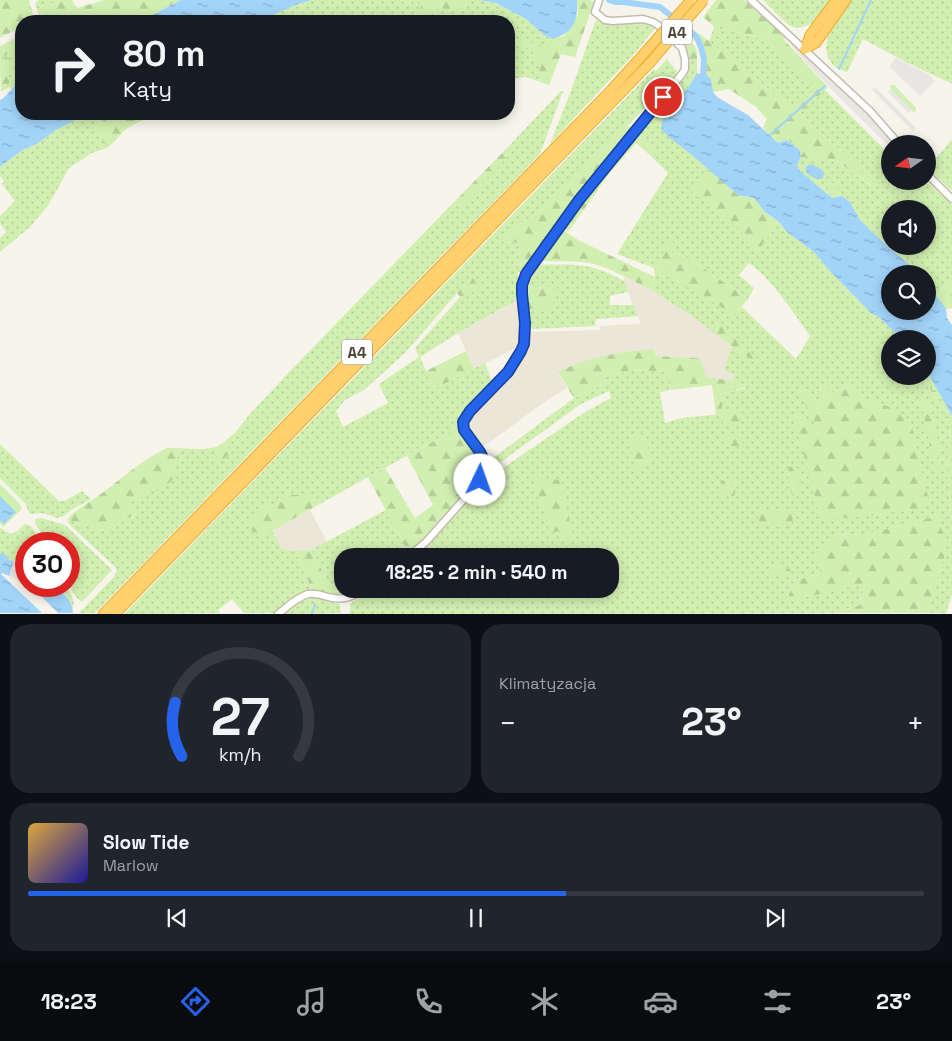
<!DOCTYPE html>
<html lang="pl">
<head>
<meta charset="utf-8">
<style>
  :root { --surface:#171b24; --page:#20242c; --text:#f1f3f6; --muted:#9ea1a6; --line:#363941; --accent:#2563eb }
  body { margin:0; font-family:"Space Grotesk",sans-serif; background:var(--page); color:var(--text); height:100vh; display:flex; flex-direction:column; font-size:19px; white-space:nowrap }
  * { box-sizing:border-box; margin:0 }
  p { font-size:16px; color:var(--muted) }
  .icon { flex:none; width:28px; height:28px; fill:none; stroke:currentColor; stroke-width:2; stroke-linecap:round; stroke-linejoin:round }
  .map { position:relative; height:614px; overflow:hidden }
  .side { display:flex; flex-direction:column; gap:10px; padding:10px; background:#0d0f14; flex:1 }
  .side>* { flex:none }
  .hud { position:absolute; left:15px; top:15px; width:500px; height:105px; border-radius:20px; box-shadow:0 2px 12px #0003; background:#171b24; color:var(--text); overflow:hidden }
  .needle { width:32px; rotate:256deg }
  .controls { position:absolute; left:881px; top:135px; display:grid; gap:10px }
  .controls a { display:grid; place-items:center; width:55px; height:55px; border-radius:50%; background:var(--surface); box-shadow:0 2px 12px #0003; font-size:25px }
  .speed { position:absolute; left:15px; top:532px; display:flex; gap:10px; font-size:25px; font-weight:700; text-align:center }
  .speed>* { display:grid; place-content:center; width:65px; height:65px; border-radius:50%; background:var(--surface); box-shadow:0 2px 12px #0003; line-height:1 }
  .speed .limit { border:8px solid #d22; background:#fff; color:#111 }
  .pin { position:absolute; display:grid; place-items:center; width:42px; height:42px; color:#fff; margin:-21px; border:2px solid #fff; border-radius:50%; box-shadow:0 1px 5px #0007 }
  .me { position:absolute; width:55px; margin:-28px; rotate:3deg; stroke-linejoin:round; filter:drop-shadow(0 0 4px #0008) }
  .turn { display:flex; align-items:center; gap:18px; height:105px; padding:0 25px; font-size:22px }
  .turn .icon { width:65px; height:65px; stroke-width:2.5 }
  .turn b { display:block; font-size:35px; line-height:42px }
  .big { font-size:38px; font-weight:700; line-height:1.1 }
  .side .widget { flex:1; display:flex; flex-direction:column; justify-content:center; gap:8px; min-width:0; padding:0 18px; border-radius:20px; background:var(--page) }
  .side .dial { align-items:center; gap:0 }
  .dial svg { height:130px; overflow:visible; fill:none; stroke:var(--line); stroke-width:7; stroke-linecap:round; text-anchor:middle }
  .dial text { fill:var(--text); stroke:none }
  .song { display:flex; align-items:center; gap:15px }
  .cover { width:60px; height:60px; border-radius:8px; background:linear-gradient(135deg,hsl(40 70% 55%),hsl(240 70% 35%)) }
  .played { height:5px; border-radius:2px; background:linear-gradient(90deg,var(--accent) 60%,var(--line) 60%) }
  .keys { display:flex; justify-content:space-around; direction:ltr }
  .heat { display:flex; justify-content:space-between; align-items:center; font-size:28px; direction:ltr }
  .side .tiles { flex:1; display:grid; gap:10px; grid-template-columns:1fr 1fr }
  .widget:last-child { grid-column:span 2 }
  .trip { position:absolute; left:334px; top:548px; width:285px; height:50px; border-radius:20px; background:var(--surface); box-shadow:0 2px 12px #0003; font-weight:700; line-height:50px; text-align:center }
  .tabs { display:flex; height:80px; justify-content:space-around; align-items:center; background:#090b0e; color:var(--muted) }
  .tabs .icon { width:35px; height:35px }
  .tabs .selected { color:var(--accent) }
  .tabs b { font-size:22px; color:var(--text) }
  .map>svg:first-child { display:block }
</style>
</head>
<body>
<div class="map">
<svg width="952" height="614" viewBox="0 0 952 614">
  <defs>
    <pattern id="grass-dots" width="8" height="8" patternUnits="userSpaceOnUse" patternTransform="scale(1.25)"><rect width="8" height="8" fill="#d1efb0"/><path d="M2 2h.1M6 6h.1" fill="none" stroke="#b5ce98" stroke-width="1.8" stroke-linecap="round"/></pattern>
    <pattern id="forest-firs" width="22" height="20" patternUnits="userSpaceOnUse" patternTransform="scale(1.25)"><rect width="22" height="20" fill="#d1efb0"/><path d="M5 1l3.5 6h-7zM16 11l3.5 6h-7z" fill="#b5ce98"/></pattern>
    <pattern id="wetland-marsh" width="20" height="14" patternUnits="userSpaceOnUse" patternTransform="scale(1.25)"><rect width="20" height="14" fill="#d1efb0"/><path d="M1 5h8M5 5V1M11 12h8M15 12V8" fill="none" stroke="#b5ce98"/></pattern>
    <pattern id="water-ripples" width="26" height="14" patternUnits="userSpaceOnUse" patternTransform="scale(1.25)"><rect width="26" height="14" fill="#a2d4f9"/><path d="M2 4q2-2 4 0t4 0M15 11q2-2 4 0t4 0" fill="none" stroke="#86aeca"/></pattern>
  </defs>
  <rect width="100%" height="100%" fill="#f7f4eb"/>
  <g fill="#ece6d8">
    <path d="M624 277 651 290 693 317 732 346 724 369 734 374 733 381 705 377 700 358 654 356 639 350 602 357 572 365 558 373 567 388 546 401 480 449 465 430 464 422 471 413 515 366 528 332 600 330V326L641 324 624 282Z"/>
    <path d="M521 299 524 330 523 344 474 369 458 333Z"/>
    <path d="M310 510 327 542 311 550 296 551 282 549 272 531Z"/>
  </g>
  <path fill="#eae5df" d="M14 562 26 567V584L9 576Z"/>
  <g fill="url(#grass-dots)" fill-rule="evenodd">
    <path d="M39 0H60L37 9 35 3Z"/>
    <path d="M312 0H403L421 4V14L390 20V21H383L382 19 333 20 330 21H253L259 20 298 4Z"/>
    <path d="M467 0H479L496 3 526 19 544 35 553 39 552 47H544L518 40 533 52 541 68 538 81 526 77 510 79 509 73V21H435L436 8 466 11Z"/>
    <path d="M763 0H832L815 24 813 23C807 26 800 29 793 27 787 25 769 6 763 0Z"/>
    <path d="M849 0H952V84L906 62 863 39 847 72C842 70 836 68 833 65 815 44 838 17 849 0Z"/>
    <path d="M599 19 609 23 621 24 637 22 645 23 656 27 635 53 550 144 571 91 595 22Z"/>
    <path d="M714 27 764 39 818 87 794 110 737 63 709 42Z"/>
    <path d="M667 59 679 74 569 185 541 211 516 226 502 242 520 243 516 301 458 333 420 357 434 389 485 363 492 382 462 416 458 428 368 477 320 504 313 495H288L275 505 259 508 261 535 272 531 282 549 296 551 312 590 299 595 274 613H244L232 599 218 610 220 613 124 614 654 69 656 71ZM472 276 478 289 460 297 415 348 419 357 379 384 388 403 343 427 336 411 345 400 364 390 404 354Z"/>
    <path d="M697 59V73L690 85 693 156 709 169 693 193 722 213 741 231 759 251 778 221 787 232 814 252 829 270 871 312 879 317 901 339H890V376H921L940 405 950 428 947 469 952 522V595L946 613H927L944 558 938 516 862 535 838 533 814 561 822 565 819 574 795 580 786 601 865 583 860 605 833 613 350 614V604L369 590 373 595 382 589H406L408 591 414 589H610V556H418L431 544 435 536 475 491 477 492 500 470 585 412 611 398 609 391 581 404 494 467 489 461 574 398 602 385 606 377 631 370 666 372 671 390 660 392 665 423 681 418 722 414 723 394 746 388 745 385 733 381 734 374 724 370 732 346 753 361 718 324 714 333 693 317 651 290 655 277 654 268 617 254 668 173 652 157 655 152 637 134 686 72 690 61ZM671 241 673 243 671 252 690 259 748 299 754 288 739 275 749 263C772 279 793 312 810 336L796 359 742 307 735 314 654 268ZM825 384 833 393 852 384 865 399 893 408 804 454 793 415 810 428 818 425 799 392 809 390 818 403 825 400 819 385ZM922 400 930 403 939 450 938 472 934 467Z"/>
    <path d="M891 85H894L916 108V110L914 112 912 111 891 89 890 86Z"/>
    <path d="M825 90 890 155V181H926L952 205V281L947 282 937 297 928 285V274H920L884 243 860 220 850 202 842 196 839 189 831 182 826 185 835 198H832L800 171 797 165 801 157 836 161 870 185 874 184 850 159 799 114ZM890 209H928V246H890Z"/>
    <path d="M561 91H563L540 154 95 613H79L113 578 117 571 115 567 69 524 67 520 105 531 136 514 131 502 152 490 174 467 180 448C192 449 204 450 216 447L218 464 231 452 224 442 236 432 249 415 293 368 454 202 461 206 513 150 509 146Z"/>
    <path d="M84 114H97L103 120 95 128 107 148 92 153 69 168 49 204 30 227 0 252V238L6 232 0 223V216L15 201 2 184 4 181 0 176V167L21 151 38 143 56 130 81 117Z"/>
    <path d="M952 139V191L928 168Z"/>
    <path d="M535 265C558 265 581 262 603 271 610 273 617 278 625 281L628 292 610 296V305H634L638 316 596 319 595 326 532 329 528 327 526 311 557 287 524 288 528 277Z"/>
    <path d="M0 444 59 501H65L82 491 91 499 71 510 64 516 57 518 43 513 30 514 25 503 0 478Z"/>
    <path d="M386 510 407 550 398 556H342V589H349L344 592 333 591 311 550Z"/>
    <path d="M41 518 65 525 112 570 82 602C64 591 69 562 69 544H49L35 523V519Z"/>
    <path d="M25 524 31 526 43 544H26V561L20 562 15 560 14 562 6 558V555L0 553V528L11 534 17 531Z"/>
    <path d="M56 586H67C70 593 76 601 73 608L68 597Z"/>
    <path d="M315 598 340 604 341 613 283 614C295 605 300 599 315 598Z"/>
  </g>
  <g fill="url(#forest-firs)">
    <path d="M0 0H29L33 14 30 21H21V27L0 38Z"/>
    <path d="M60 0H72L77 8 104 0H181L141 21H39V16L37 9Z"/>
    <path d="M403 0H467L466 11 436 8 435 21H390V20L420 14 421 4Z"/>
    <path d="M577 0H590L594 2 575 57 561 54 549 85 538 81 540 68 533 52 517 40 519 37 544 47H552L553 39 564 36 578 15Z"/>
    <path d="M716 0H744L782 35 786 42 828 87 799 114 850 159 874 184 871 185 836 161 801 157 800 150 788 140 778 143 763 128 767 119 756 107 729 89 713 92 711 79 706 74C707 57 706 50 698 35L700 34 737 63 794 110 817 88 764 39 714 27 703 17Z"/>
    <path d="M366 16 382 19 383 21H330Z"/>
    <path d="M21 35V43L0 60V46Z"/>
    <path d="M688 35 697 51V59L690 61 688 54 681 42Z"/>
    <path d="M0 63 9 74V87L1 92Z"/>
    <path d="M97 114H156C146 120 133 123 124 131 118 137 114 143 107 148L95 128 103 120Z"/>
    <path d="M627 126 635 128 557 223 524 273 518 272 520 243 501 242 516 226 541 211 569 185Z"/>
    <path d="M637 134 655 152 652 157 636 143 608 175 569 231 563 226 583 197Z"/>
    <path d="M509 146 514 150 461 206 454 202Z"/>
    <path d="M709 169 738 195 754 198 765 212 778 221 759 251 741 231 722 213 692 193Z"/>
    <path d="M561 229 580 241 655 277 651 290C634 282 616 271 598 265 581 260 561 262 544 261L541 260 540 257Z"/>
    <path d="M671 240 673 243 671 252 690 259 748 299 735 315 654 268Z"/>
    <path d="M472 276 479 289 460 297 457 293Z"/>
    <path d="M952 281V308L946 309 937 298 947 282Z"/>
    <path d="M557 287 552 308 526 311 524 288Z"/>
    <path d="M719 323 735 335 754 358 753 361 714 333Z"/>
    <path d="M654 349 655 356 700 358 706 377 733 381 745 385 746 387 723 394 722 411H742L740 423 723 425 722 415H716L712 385 671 390 666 372 631 370 606 377 602 385 574 398 558 372C587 357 622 351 654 349Z"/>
    <path d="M466 351 474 369 434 389 426 371Z"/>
    <path d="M819 384H825L833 393 852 384 865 399 893 408 912 427 930 506 871 516 821 519 793 415 801 412 810 427 817 425 798 392 809 390 818 403 825 400Z"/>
    <path d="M921 400 930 403 939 450 938 473 934 468Z"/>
    <path d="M458 428C465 437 483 456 482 469 482 472 479 477 477 480L426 539 406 556H398L407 550 368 477 385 468 415 518 433 505 407 456Z"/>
    <path d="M644 431 652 464 637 472 629 441Z"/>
    <path d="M729 431 743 442 741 447 724 445Z"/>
    <path d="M224 442 231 452 218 465 216 447Z"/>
    <path d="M167 448H180L174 467 175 477 161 491 152 490 131 502 136 514 105 531 67 520C75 510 84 506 95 498 119 482 140 460 167 448Z"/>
    <path d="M793 466 801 481 794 497 787 484 789 467Z"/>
    <path d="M533 477 561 480 573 536 562 540 559 531 550 533Z"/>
    <path d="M721 480 737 483 734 496 719 494Z"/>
    <path d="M288 495H313L320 504 272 531 261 535 251 530 248 522 259 508 275 505Z"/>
    <path d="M794 509 792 523 760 524 757 511Z"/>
    <path d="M938 516 944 539V558L927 613H833L860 605 865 583 786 602 795 580 819 574 822 565 813 561 823 544 838 533 862 535Z"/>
    <path d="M311 550 333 591 344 592 349 589H361L347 597 332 595 312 590 296 551Z"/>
    <path d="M775 560 791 570 789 577 770 575Z"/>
  </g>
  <g fill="url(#wetland-marsh)">
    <path d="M21 43V48L19 55 21 60V81L16 84 12 90 9 87V74L0 63V60Z"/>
    <path d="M831 182 839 189 842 196 835 198 826 185Z"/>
    <path d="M928 373 952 416V522L947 469 950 428 940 405 921 376H928Z"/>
  </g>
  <path fill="#d1efb0" d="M0 484 20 504 22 509 3 527 0 523Z"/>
  <g fill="#e8e6e2">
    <path d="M789 40 829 77 874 121 895 144H890V147L866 124 832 90 794 49Z"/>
    <path d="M896 58 928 74 935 81 920 96 889 66Z"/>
    <path d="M875 87 916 128 913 131 872 90Z"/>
    <path d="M891 89 912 110 909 113 888 92Z"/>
  </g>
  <g fill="url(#water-ripples)">
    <path d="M181 0H312L298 4 259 21H141Z"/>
    <path d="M479 0H577C578 21 574 32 553 39L544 35 526 19 496 3Z"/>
    <path d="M697 73 703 75 706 74 711 79 713 92 717 97 748 115 778 143 787 140 800 150 801 157 797 165 800 171 832 198 842 196 850 202 860 220 884 243 920 274H890V311H928V285L946 309 947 318 952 325V416L928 373V339H901L879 317 871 313 829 270 814 252 787 232 778 221 765 212 754 198 738 195 693 156 671 139 661 129 663 117 690 85Z"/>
    <path d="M21 81V114H84L81 117 56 130 38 143 21 151 0 167V100C9 95 13 85 21 81Z"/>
    <path d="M811 164 821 169 824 173 823 178C816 181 808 176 805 169L807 166Z"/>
    <path d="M0 496 16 512 4 524 0 521Z"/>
    <path d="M0 553 7 555 6 558 14 562 9 576 2 573 1 574 42 613H0Z"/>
    <path d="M31 586H56C64 594 73 601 73 613H58Z"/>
  </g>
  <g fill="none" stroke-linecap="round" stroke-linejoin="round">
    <g stroke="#a2d4f9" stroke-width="2">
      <path d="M839 69 871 0"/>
      <path d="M770 135 825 86"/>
      <path d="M312 614 315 604"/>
    </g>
    <path stroke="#a2d4f9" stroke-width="6" d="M609 0 616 2H623L660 7 696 36 701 47 704 59 703 75"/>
    <g stroke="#c4bcac" stroke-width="9">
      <g id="minor">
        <path d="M751 0 870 111 899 144"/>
        <path d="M928 175 952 199"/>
        <path d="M409 556 426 542 481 480 485 469 484 460 480 452 464 430 463 422 470 411 508 372 521 351 524 344 525 323 522 294V285L526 274 579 200 663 97 682 74 685 69V59L682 48 658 25 653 22 643 19 613 21 605 20 595 12 599 0"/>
        <path d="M278 614C287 607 297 597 308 594 314 593 322 595 328 597 344 601 352 597 365 589"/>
      </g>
    </g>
    <g stroke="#f0ab2c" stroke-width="11">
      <g id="highway">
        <path d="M805 49 816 43 846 0"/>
        <path d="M805 49 810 35 836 0"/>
        <path d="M103 614 611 90 641 57"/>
        <path d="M115 614 649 64"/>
      </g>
    </g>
    <use href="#minor" stroke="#fff" stroke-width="6"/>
    <use href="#highway" stroke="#ffd16e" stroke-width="9"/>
    <g stroke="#f0ab2c" stroke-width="11" stroke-linecap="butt">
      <g id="highway-bridge">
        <path d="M641 57 691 0"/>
        <path d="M649 64 704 0"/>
      </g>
    </g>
    <use href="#highway-bridge" stroke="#ffd16e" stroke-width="9"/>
  </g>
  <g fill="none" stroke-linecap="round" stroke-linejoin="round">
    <g stroke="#184099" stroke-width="12">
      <path id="route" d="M480 480 485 468 484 460 480 452 464 430 463 422 470 411 508 372 521 351 524 344 525 323 522 294V285L526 274 579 200 663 97"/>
    </g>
    <use href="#route" stroke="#2563eb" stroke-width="9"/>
  </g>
  <g text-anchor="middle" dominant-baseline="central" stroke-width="4" stroke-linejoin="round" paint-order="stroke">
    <g fill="#fff" stroke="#827d73" stroke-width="1">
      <rect x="662" y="19.5" width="30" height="25" rx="4"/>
      <rect x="342" y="339.5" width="30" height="25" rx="4"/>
    </g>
    <g font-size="15" font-weight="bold" fill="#4d4537">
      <text x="677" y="32">A4</text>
      <text x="357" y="352">A4</text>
    </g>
  </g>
</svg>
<div class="controls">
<a><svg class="needle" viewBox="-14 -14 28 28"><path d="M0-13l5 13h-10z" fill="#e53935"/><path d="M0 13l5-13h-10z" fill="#9ea1a6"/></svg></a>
<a><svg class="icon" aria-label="sound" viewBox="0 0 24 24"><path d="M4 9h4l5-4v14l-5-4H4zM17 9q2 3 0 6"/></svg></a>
<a><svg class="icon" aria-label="search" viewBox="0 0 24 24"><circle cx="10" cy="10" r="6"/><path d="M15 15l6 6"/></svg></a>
<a><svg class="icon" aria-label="layers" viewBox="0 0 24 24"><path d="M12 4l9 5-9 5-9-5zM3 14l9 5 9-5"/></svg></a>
</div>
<div class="speed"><div class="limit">30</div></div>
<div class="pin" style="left:663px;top:97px;background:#d93025"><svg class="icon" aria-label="arrive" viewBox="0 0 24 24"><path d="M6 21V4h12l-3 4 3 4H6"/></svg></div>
<svg class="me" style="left:480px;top:480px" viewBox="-20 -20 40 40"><circle r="19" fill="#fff"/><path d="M0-13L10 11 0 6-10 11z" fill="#2563eb"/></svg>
<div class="trip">18:25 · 2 min · 540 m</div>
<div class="hud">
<div class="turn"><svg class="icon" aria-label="right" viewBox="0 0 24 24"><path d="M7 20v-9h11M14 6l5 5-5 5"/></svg><div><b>80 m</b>Kąty</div></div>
</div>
</div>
<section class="side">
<div class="tiles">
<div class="widget dial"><svg viewBox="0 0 100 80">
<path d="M14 69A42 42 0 1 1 86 69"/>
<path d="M14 69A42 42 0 0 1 10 36" stroke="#2563eb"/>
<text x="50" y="56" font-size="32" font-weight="700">27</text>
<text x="50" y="72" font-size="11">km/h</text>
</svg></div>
<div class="widget"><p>Klimatyzacja</p>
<div class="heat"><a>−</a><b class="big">23°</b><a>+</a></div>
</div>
<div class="widget">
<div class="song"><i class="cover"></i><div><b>Slow Tide</b><p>Marlow</p></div></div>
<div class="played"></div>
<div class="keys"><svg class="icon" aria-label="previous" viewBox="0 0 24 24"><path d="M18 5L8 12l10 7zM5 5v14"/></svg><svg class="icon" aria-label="pause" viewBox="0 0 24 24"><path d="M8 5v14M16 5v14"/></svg><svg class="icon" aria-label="next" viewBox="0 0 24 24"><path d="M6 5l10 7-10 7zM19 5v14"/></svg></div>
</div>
</div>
</section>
<nav class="tabs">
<b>18:23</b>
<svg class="icon selected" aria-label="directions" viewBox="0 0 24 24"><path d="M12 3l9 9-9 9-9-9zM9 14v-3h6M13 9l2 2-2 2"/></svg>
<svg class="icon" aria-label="music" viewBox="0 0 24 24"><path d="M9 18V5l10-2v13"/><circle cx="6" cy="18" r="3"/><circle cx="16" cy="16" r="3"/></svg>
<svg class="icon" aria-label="phone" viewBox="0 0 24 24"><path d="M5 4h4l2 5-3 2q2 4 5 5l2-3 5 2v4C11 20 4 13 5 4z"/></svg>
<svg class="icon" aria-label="climate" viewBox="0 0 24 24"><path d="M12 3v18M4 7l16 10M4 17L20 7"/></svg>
<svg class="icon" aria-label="car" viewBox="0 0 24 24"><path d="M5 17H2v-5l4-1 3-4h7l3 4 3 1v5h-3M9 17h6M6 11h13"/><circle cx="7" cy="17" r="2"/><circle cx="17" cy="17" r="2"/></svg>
<svg class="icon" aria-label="filters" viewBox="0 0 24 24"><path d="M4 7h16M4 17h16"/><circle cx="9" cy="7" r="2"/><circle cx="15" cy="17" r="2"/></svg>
<b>23°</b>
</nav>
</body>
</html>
